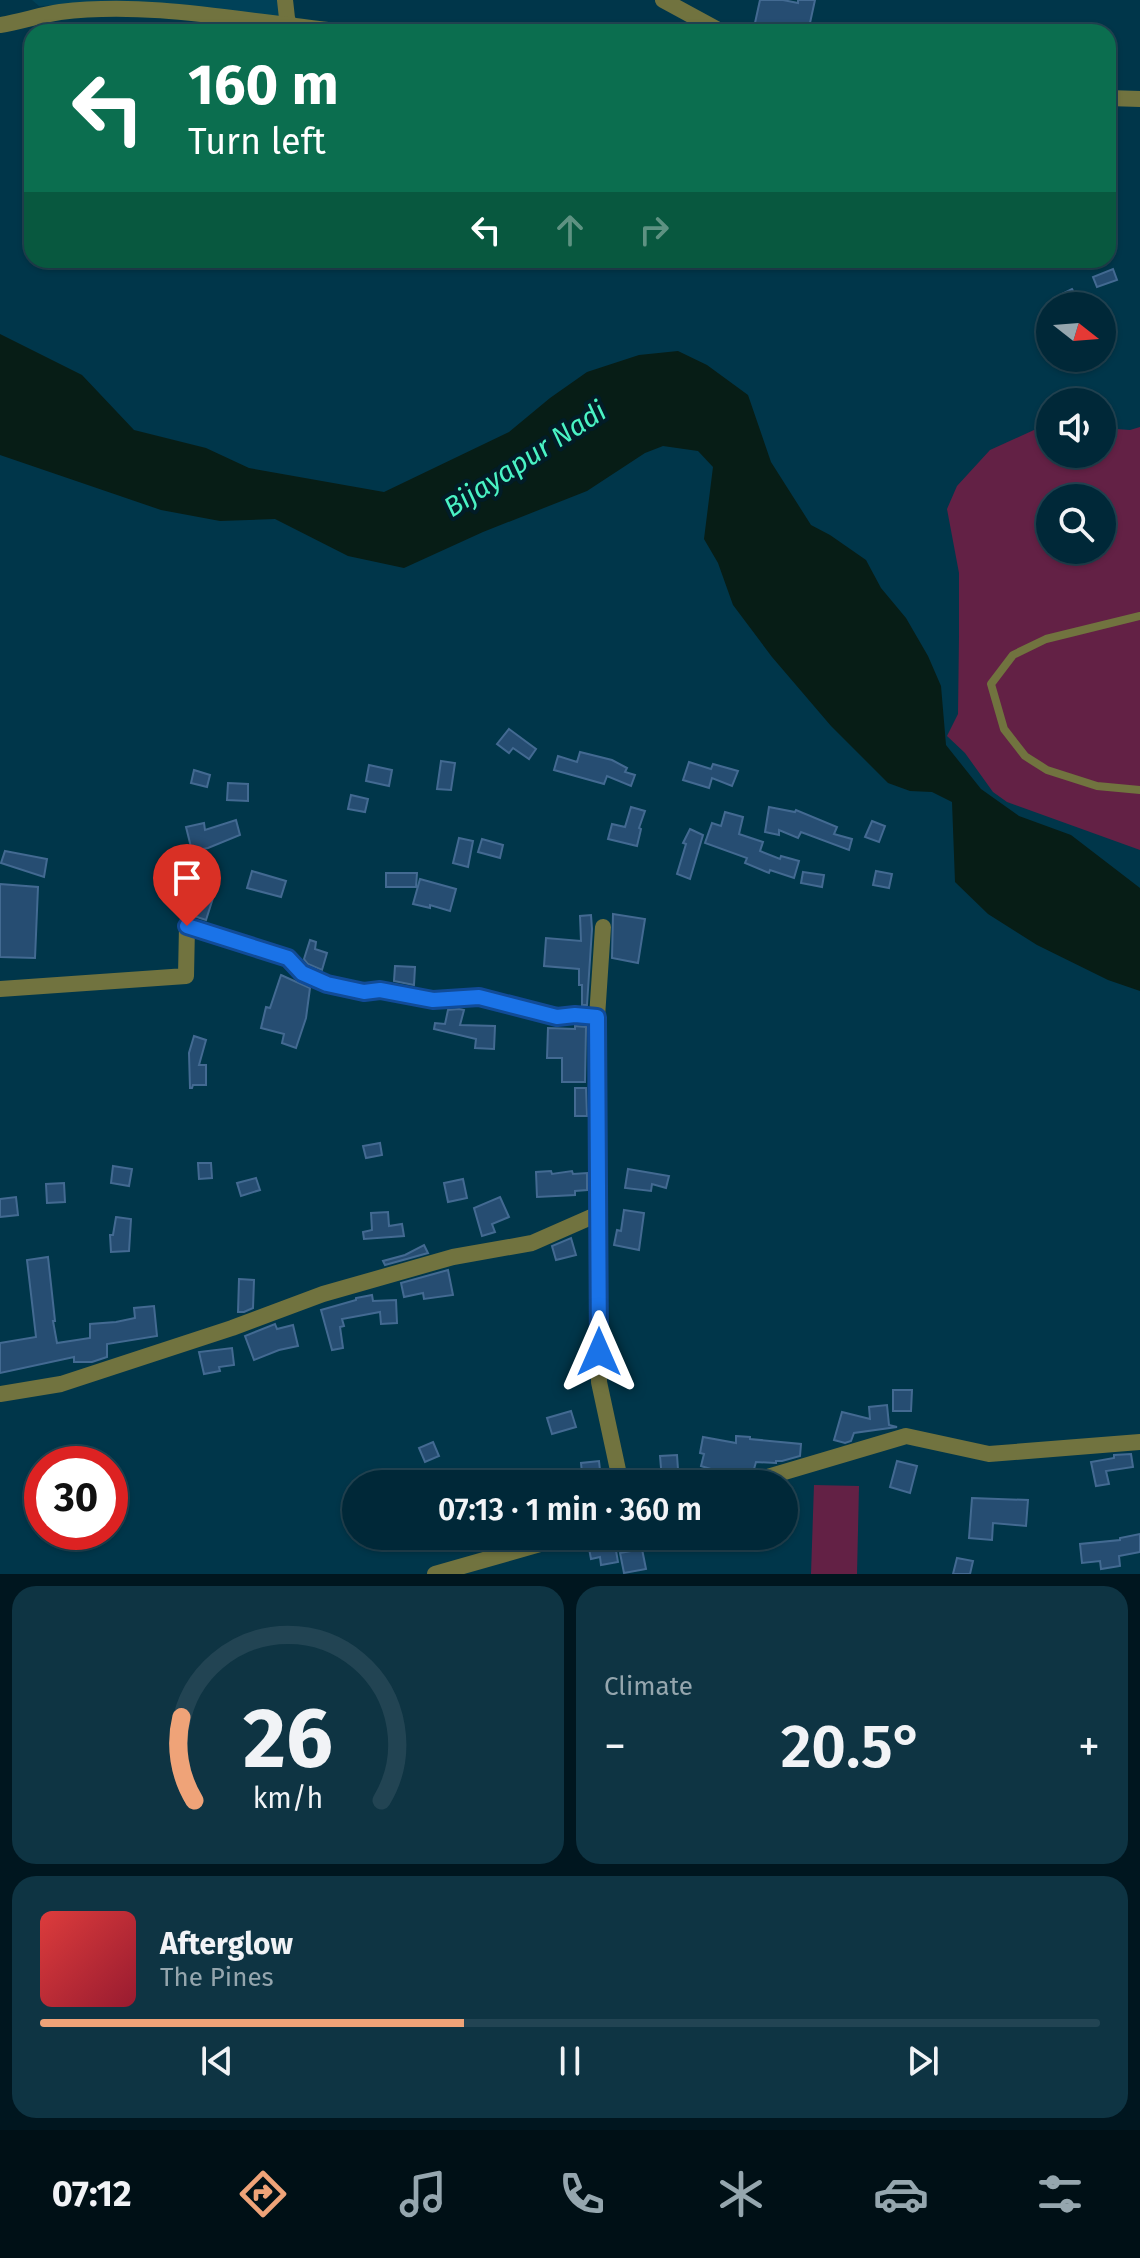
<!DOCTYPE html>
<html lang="en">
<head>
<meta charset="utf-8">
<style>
  :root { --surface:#002838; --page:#0e3443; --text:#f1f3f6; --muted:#95a6ae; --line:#224453; --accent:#efa378 }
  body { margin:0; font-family:"Fira Sans",sans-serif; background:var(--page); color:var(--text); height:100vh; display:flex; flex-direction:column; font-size:30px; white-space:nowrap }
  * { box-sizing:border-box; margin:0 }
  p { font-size:26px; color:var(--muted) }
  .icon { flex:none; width:44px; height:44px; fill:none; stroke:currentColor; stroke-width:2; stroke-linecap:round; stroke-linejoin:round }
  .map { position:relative; height:1574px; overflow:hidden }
  .side { display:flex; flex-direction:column; gap:12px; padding:12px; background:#00161f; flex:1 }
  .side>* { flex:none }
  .guide { position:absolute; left:24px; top:24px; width:1092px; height:244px; border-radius:24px; box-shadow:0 2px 6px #0004,0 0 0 2px var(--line); background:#0b6e4f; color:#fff; overflow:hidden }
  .needle { width:52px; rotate:107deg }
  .controls { position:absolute; left:1036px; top:292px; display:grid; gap:16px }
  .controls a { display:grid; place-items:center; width:80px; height:80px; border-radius:50%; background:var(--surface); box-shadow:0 2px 6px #0004,0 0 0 2px var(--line); font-size:40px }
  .speed { position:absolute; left:24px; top:1446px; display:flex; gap:16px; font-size:40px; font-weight:700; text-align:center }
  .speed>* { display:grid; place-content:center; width:104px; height:104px; border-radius:50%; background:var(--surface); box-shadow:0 2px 6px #0004,0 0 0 2px var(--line); line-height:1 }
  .speed .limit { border:12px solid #d22; background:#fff; color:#111 }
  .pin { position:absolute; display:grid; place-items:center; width:68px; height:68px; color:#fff; margin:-82px -34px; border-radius:50% 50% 50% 0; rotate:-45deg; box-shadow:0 0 8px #0007 }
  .pin .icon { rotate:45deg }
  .me { position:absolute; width:88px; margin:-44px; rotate:0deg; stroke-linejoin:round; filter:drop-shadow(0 0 6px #0008) }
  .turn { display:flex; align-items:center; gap:28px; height:168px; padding:0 32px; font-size:36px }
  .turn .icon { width:104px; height:104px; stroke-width:2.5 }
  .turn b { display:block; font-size:56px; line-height:68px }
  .lanes { display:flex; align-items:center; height:76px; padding:0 32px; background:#0003; justify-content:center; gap:40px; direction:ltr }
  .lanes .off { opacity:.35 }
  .big { font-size:60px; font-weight:600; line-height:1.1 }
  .side .widget { flex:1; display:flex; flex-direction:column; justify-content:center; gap:12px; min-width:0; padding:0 28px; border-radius:24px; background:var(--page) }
  .side .dial { align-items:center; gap:0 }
  .dial svg { height:208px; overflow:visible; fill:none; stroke:var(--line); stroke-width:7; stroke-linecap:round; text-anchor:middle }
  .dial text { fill:var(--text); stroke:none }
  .song { display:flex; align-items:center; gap:24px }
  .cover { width:96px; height:96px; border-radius:12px; background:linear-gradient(135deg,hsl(0 70% 55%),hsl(350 70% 35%)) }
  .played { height:8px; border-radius:4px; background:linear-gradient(90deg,var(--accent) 40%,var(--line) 40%) }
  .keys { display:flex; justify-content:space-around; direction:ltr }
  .heat { display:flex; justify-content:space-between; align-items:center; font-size:44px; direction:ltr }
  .side .tiles { flex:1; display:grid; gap:12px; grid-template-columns:1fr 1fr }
  .widget:last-child { grid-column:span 2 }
  .trip { position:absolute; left:342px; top:1470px; width:456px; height:80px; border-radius:40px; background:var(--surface); box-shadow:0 2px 6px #0004,0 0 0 2px var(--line); font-weight:600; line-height:80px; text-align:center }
  .menu { display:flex; height:128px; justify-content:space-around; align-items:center; background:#001016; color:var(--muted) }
  .menu .icon { width:56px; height:56px }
  .menu .active { color:var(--accent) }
  .menu b { font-size:36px; color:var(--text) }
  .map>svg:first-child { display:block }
</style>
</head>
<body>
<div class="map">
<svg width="1140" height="1574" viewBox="0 0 1140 1574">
  <rect width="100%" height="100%" fill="#00364a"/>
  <path fill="#004158" d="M32 0H280L281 19 107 3 39 6Z"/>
  <g fill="#632145" fill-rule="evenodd">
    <path d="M1050 427V454H1102V428L1130 430 1140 427V850L1007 802 993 792 965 753 947 736 958 714 959 636V573L947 509 957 486 990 450 1034 430ZM1050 498H1102V550H1050Z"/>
    <path d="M814 1485 859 1486 857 1574H811Z"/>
  </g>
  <path fill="#071d16" d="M0 334 82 375 134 430 206 448 249 468 384 492 509 432 550 398 587 372 639 355 678 351 707 365 748 395 771 462 811 525 830 535 866 560 881 588 906 618 928 656 941 686 946 745 981 789 1019 816 1071 835 1140 888V991L1108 980 1037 945 988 914 955 882 952 802 932 792 910 791 888 783 831 726 772 657 733 605 718 563 704 539 713 467 698 451 663 446 645 453 587 491 483 532 404 568 348 556 275 519 220 521 161 510 0 455Z"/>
  <g fill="#264d72" stroke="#436a92" stroke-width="2">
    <path d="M760 0H783L798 3V0H815L808 32H753Z"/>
    <path d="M1113 269 1117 280 1097 287 1093 277Z"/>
    <path d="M1072 289 1077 298 1063 306H1058L1054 298Z"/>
    <path d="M509 729 536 749 529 759 513 748 509 753 497 744Z"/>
    <path d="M580 752 612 760 627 768 625 772 635 775 631 786 607 776 604 784 554 770 558 756 577 762Z"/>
    <path d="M441 761 455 763 451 790 437 789Z"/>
    <path d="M689 762 711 769 713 764 738 771 732 786 712 778 709 788 683 780Z"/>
    <path d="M369 765 392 770 389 786 366 781Z"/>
    <path d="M194 770 210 775 207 787 191 783Z"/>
    <path d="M228 783 248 784V801L227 800Z"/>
    <path d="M351 795 368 799 365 812 348 809Z"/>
    <path d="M631 807 645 811 639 828 641 829 637 846 608 839 612 824 625 827Z"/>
    <path d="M769 807 795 812 796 810 837 827 834 834 852 839 849 850 801 832 798 838 779 830V835L765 832Z"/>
    <path d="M725 812 743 817 739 834 763 842 760 851 780 859 781 856 799 861 794 878 770 870 769 873 745 863 747 858 705 843 712 823 721 826Z"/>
    <path d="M236 820 240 835 208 848 192 851 186 827 204 823 205 830Z"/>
    <path d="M872 821 885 826 879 842 865 837Z"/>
    <path d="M690 829 703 835 690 879 677 874 686 844 683 843Z"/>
    <path d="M459 838 473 841 468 867 453 863Z"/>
    <path d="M482 839 503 845 500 858 478 852Z"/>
    <path d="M5 851 47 859 44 877 1 863Z"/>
    <path d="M252 871 286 881 281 897 247 888Z"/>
    <path d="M876 871 892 874 889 888 873 885Z"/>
    <path d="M803 872 824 875 822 887 801 883Z"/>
    <path d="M386 873H417L416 887H386Z"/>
    <path d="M420 879 456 889 450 911 430 905V908L413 904Z"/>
    <path d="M0 884 38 887 35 958 0 957Z"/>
    <path d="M197 893 213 898 206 920 191 915Z"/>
    <path d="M613 914 645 919 638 963 612 958Z"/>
    <path d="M591 915 592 929 587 1005H582V985H579V969L544 966 546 938 581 941 580 916Z"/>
    <path d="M310 940 316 942 315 949 327 953 322 970 308 964 304 959Z"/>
    <path d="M395 966 415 967 414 985 394 981Z"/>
    <path d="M281 975 310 988 306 1018 296 1048 282 1043 284 1034 261 1028 266 1007 270 1008Z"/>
    <path d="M459 1009 464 1010 460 1025 495 1026 494 1049 475 1048 476 1039 434 1029 435 1023 445 1024 448 1010Z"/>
    <path d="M575 1026 586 1027 585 1082H562V1058H547L548 1028 575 1029Z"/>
    <path d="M194 1036 206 1040 199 1065H206V1085H193L192 1088H190L189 1053Z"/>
    <path d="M575 1088H586L587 1116H575Z"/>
    <path d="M380 1143 382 1155 366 1158 363 1146Z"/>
    <path d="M198 1163H211L212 1178 199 1179Z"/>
    <path d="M113 1166 132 1169 129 1186 111 1183Z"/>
    <path d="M628 1169 669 1176 666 1188 652 1184 651 1191 625 1188Z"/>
    <path d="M551 1171 552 1174 572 1171 573 1174 587 1173V1190L575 1191V1195L537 1197 536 1172Z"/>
    <path d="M256 1178 260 1190 241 1196 237 1183Z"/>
    <path d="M463 1179 467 1198 448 1202 444 1183Z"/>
    <path d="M64 1183 65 1202 47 1203 46 1184Z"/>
    <path d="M16 1197 18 1215 0 1217V1199Z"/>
    <path d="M500 1197 509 1217 492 1224 495 1232 482 1236 474 1208Z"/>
    <path d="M624 1210 644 1213 639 1250 614 1245 617 1230 621 1231Z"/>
    <path d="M388 1212 389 1226 402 1224 404 1236 364 1239 363 1232 372 1230 371 1213Z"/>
    <path d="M116 1217 131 1219 129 1251 111 1252 110 1235H113Z"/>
    <path d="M571 1238 576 1255 556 1260 552 1246Z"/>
    <path d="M424 1245 428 1253 385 1265 383 1261 405 1255Z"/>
    <path d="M48 1257 55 1321H53L57 1343 90 1338V1324L116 1322 135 1318 134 1308 154 1306 157 1336 107 1344V1357L92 1362H74V1357L0 1373V1343L36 1337 27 1260Z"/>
    <path d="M448 1270 453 1295 424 1299 423 1293 404 1297 401 1283Z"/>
    <path d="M239 1279 254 1280 253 1308 244 1312H238Z"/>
    <path d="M372 1295 373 1301 396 1300 397 1323 381 1324 380 1312 342 1319 344 1326 340 1327 343 1348 332 1350 321 1310 356 1300V1298Z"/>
    <path d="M275 1324 277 1329 293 1325 298 1346 279 1350 254 1360 245 1336Z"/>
    <path d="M232 1348 234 1365 219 1367 220 1371 204 1374 199 1352Z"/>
    <path d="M893 1390H912L911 1411H893Z"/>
    <path d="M887 1405 889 1425 897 1427 854 1433 851 1441 845 1443 834 1440 842 1412 870 1419 869 1407Z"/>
    <path d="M571 1411 576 1427 552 1434 547 1418Z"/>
    <path d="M736 1436 750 1437V1439L801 1444 800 1456 782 1461H776V1463L756 1462 754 1469 738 1475 733 1474 731 1484 711 1481 714 1470 701 1466 704 1454 700 1453 703 1437 736 1443Z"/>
    <path d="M433 1442 439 1456 425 1462 419 1448Z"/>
    <path d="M1131 1454 1133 1467 1106 1471 1109 1484 1096 1486 1091 1462 1114 1458V1455Z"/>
    <path d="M677 1455 679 1484H667L666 1480H662L660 1456Z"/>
    <path d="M599 1461 601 1479H596L597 1484H583L581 1463Z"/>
    <path d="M897 1461 917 1466 910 1493 890 1487Z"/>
    <path d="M972 1498 1028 1500 1026 1526 993 1523 992 1540 969 1538Z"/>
    <path d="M1140 1534V1552L1119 1556 1120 1566 1101 1569 1100 1561 1082 1563 1080 1544 1120 1540V1538Z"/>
    <path d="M421 1536H440L442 1546 424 1550Z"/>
    <path d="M614 1539 618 1562 601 1565 600 1557 591 1559 588 1543Z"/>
    <path d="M642 1549 646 1569 624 1573 620 1553Z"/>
    <path d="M957 1558 973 1561 970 1574H953Z"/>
  </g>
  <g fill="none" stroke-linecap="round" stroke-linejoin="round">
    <path stroke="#71733f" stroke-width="8" d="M1140 616 1046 639 1013 655 991 684 1004 729 1025 756 1047 770 1097 786 1140 790"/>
    <g stroke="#71733f" stroke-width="16">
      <path d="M285 0 287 18 290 27"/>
      <path d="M663 0 722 32"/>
      <path d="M0 25C20 22 40 15 60 12 156 0 254 24 349 32"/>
      <path d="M1108 98 1140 99"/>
      <path d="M603 927 597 1017 599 1382 621 1484"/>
      <path d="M0 989 186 976 187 926 288 958 302 973 327 984 364 992 380 990 433 1000 479 997 557 1017 575 1015 597 1017"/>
      <path d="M0 1394 61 1384 232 1328 323 1294 453 1257 532 1243 598 1214"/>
      <path d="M744 1484 906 1436 989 1454 1140 1442"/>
      <path d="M435 1574 568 1536"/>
    </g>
  </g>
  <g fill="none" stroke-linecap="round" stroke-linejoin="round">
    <g stroke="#114b97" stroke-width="20">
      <path id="route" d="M187 926 288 958 302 973 327 984 364 992 380 990 433 1000 479 997 557 1017 575 1015 597 1017 599 1352"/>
    </g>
    <use href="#route" stroke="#1a73e8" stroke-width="14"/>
  </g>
  <g text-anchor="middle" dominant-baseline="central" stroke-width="8" stroke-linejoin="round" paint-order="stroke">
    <g font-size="28" font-style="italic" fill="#4af3c4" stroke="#021c27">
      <text transform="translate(525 459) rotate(-33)">Bijayapur Nadi</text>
    </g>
  </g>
</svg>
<div class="controls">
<a><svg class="needle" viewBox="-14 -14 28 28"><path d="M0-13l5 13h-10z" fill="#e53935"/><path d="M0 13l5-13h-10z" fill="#95a6ae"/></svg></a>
<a><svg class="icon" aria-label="sound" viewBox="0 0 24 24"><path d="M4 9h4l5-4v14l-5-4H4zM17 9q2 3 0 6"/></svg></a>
<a><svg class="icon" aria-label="search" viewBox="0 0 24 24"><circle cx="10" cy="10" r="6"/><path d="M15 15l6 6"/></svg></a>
</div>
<div class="speed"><div class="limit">30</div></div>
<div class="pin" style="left:187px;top:926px;background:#d93025"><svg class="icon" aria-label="arrive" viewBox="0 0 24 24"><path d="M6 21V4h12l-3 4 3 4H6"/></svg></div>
<svg class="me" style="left:599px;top:1352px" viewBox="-20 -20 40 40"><path d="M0-17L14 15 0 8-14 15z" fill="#1a73e8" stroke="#fff" stroke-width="4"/></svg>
<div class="trip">07:13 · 1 min · 360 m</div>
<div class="guide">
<div class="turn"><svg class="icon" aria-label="left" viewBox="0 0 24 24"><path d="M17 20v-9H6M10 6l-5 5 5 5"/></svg><div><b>160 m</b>Turn left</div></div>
<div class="lanes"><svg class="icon" aria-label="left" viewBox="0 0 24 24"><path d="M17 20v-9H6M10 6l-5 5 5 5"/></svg><svg class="icon off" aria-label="ahead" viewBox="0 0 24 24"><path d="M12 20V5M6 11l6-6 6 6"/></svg><svg class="icon off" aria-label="right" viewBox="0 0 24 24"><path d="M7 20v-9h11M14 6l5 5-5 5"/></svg></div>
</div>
</div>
<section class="side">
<div class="tiles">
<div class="widget dial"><svg viewBox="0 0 100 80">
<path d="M14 69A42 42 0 1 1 86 69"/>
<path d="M14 69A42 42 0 0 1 9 37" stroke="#efa378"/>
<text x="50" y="56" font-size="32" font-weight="700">26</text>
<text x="50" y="72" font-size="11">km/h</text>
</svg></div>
<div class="widget"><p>Climate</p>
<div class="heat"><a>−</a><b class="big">20.5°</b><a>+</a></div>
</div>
<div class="widget">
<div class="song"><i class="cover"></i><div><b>Afterglow</b><p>The Pines</p></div></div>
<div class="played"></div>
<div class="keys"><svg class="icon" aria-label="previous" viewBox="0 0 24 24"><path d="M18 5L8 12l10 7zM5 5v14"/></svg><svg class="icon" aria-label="pause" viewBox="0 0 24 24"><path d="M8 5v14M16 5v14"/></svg><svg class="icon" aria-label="next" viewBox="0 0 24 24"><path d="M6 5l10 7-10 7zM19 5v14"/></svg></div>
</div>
</div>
</section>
<nav class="menu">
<b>07:12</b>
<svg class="icon active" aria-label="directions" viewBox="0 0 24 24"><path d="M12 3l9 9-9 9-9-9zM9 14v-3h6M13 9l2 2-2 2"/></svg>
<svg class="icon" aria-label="music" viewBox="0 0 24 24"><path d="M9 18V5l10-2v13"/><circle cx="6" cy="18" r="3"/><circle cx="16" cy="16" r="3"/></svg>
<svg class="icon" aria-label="phone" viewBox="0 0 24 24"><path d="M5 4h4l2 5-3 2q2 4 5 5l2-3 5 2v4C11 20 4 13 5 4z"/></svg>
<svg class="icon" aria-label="climate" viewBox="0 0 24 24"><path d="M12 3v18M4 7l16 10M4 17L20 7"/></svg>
<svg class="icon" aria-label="car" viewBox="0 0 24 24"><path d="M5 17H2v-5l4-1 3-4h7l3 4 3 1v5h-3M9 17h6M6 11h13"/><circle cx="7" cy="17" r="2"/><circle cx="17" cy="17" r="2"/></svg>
<svg class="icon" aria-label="filters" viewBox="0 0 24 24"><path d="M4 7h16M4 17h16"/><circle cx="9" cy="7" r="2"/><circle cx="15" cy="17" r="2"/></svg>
</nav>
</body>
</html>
